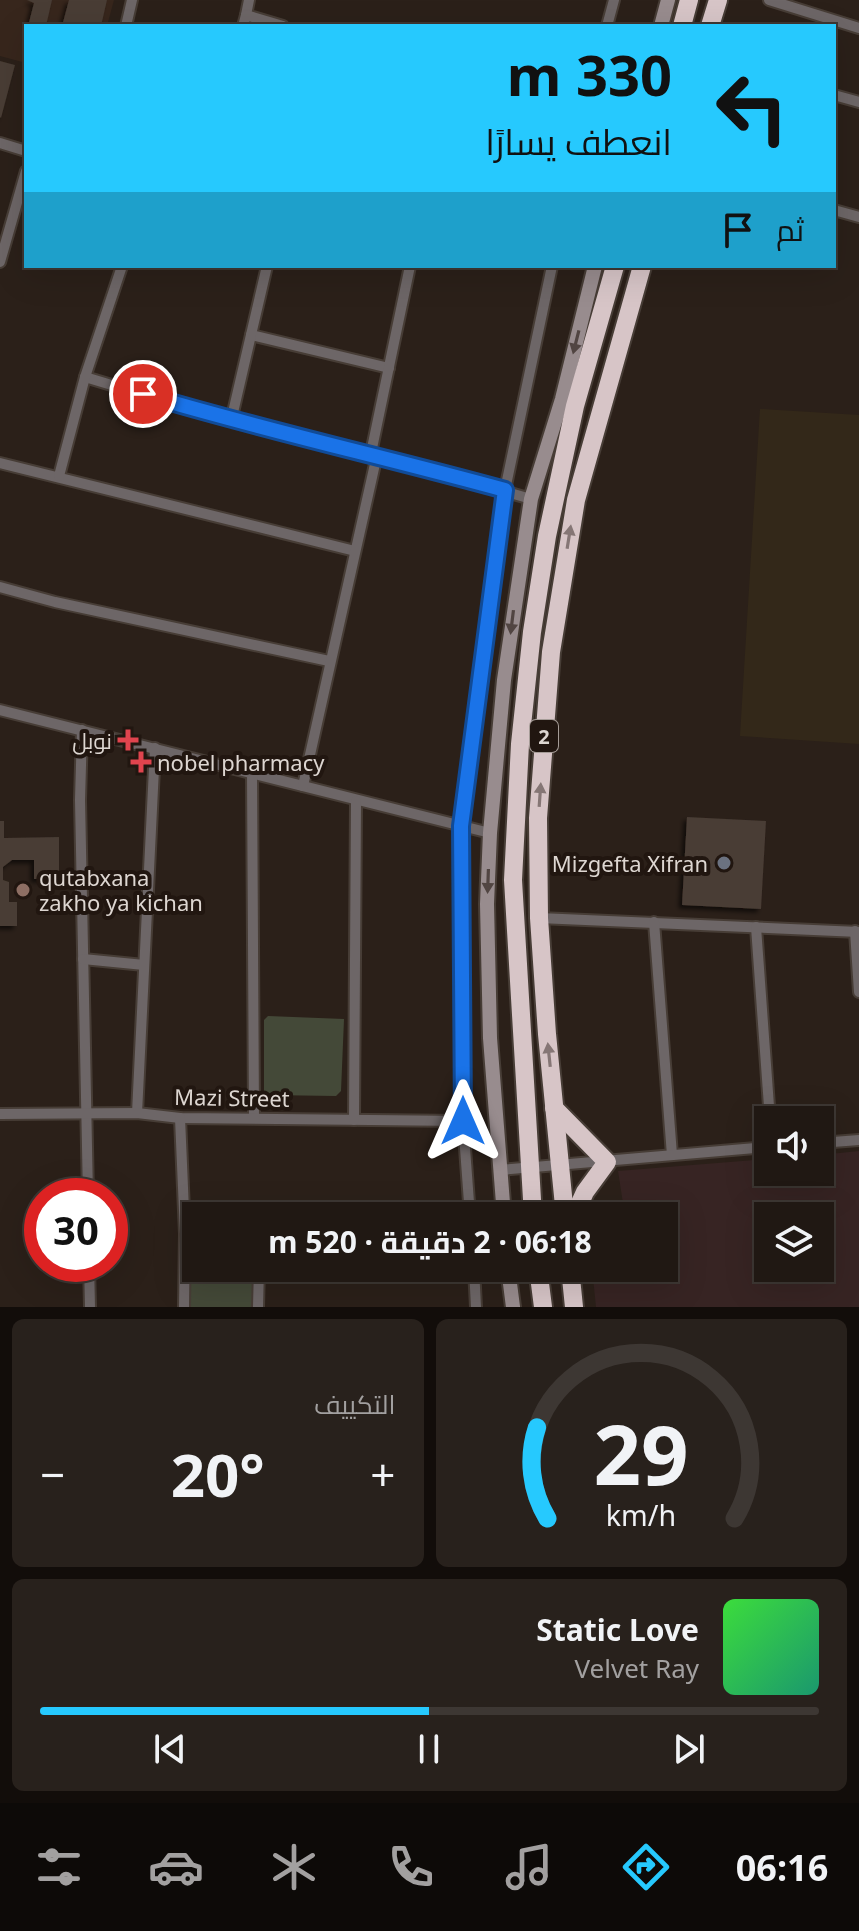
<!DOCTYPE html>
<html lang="ar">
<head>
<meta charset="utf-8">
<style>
  :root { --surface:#201813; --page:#28211c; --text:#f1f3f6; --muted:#a2a0a0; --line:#3d3733; --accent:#26c9fe }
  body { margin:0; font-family:"Noto Sans",Cairo,sans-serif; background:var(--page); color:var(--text); direction:rtl; height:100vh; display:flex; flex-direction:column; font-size:30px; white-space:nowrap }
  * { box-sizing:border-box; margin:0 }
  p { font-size:26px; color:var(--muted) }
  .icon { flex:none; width:44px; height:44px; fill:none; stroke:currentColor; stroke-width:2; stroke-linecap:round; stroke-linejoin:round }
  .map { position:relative; height:1307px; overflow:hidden; direction:ltr }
  .drawer { display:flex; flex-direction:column; gap:12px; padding:12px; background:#120d0a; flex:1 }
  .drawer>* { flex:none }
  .guide { position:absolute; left:24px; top:24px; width:812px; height:244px; border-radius:0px; box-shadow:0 8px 32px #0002,0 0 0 2px var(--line); direction:rtl; background:#26c9fe; color:#111; overflow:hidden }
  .tools { position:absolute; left:754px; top:1106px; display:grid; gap:16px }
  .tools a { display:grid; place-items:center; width:80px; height:80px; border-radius:0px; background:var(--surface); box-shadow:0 8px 32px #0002,0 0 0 2px var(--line); font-size:40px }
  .speed { position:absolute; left:24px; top:1178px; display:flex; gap:16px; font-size:40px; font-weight:700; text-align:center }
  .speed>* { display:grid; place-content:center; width:104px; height:104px; border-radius:50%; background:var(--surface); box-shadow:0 8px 32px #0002,0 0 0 2px var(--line); line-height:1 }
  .speed .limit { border:12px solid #d22; background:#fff; color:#111 }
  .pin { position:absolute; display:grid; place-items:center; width:68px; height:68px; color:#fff; margin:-34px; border:4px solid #fff; border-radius:50%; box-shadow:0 2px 8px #0007 }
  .me { position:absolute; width:88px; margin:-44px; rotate:0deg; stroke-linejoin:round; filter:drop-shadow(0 0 6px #0008) }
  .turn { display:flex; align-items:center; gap:28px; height:168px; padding:0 32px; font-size:36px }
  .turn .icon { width:104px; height:104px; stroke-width:2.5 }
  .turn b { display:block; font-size:56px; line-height:68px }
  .then { display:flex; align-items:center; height:76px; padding:0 32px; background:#0003; gap:16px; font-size:30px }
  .big { font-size:60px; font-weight:700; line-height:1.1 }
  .drawer .tile { flex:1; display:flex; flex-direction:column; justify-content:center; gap:12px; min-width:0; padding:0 28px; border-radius:12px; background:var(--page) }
  .drawer .dial { align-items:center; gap:0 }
  .dial svg { height:208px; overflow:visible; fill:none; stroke:var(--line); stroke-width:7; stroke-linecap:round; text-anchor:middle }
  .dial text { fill:var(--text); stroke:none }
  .song { display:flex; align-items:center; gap:24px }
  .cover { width:96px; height:96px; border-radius:12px; background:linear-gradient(135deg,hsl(120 70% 55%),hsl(160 70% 35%)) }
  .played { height:8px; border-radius:4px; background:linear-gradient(90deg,var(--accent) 50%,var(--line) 50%) }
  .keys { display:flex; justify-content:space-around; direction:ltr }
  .heat { display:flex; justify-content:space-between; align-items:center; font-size:44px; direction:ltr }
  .drawer .tiles { flex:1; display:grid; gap:12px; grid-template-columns:1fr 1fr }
  .tile:last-child { grid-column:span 2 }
  .trip { position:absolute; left:182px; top:1202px; width:496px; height:80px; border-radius:0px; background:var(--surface); box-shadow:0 8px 32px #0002,0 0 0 2px var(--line); font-weight:700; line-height:80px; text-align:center; direction:rtl }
  .dock { display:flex; height:128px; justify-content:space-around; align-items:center; background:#0d0a08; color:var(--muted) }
  .dock .icon { width:56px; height:56px }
  .dock .on { color:var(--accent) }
  .dock b { font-size:36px; color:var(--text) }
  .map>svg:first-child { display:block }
</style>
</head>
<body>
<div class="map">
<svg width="859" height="1307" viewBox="0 0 859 1307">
  <defs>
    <filter id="shadow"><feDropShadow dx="-3.5" dy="3.5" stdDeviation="2" flood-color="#0009"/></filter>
  </defs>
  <rect width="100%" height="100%" fill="#2b2019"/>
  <path fill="#372423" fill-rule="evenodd" d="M859 1151V1307H596L592 1268H664V1216H625L618 1171 768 1159V1172H820V1155ZM768 1216H820V1268H768Z"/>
  <path fill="#332819" d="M760 409 859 415V744L740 736Z"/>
  <path fill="#37261c" d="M0 0H114L107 26H26V63L0 56Z"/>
  <g fill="#444938">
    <path d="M268 1016 344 1019 341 1091 336 1096 268 1095 264 1092V1020Z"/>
    <path d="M191 1241H196V1268H254V1307H191Z"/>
  </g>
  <g fill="#483c34" filter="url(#shadow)">
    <path d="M27 0H52L46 26H28L34 3Z"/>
    <path d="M69 0H107L101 26H62Z"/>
    <path d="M0 61 15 65 1 118 0 117Z"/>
    <path d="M687 817 766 821 761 909 682 905Z"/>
    <path d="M0 821H4V838L59 837V879H34V860H12L3 867V880L9 882V902H17V926H0Z"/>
  </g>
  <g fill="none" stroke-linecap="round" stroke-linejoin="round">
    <g stroke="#473d36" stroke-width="14">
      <g id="street">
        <path d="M769 0 859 28"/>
        <path d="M246 15 249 0"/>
        <path d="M126 26 132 0"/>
        <path d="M243 26 246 15 283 26"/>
        <path d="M607 26 614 0"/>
        <path d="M834 95 859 102"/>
        <path d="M0 143 26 151"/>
        <path d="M834 210 859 217"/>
        <path d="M0 262 26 171"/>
        <path d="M251 335 389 368"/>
        <path d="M85 377 231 421 371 453 531 499"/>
        <path d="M231 421 267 266"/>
        <path d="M371 453 410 266"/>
        <path d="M0 463 355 551"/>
        <path d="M59 476 85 377 122 266"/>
        <path d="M0 587 55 602 329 661"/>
        <path d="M0 710 490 833"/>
        <path d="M82 730 80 800 88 1196"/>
        <path d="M252 771 254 1117"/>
        <path d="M303 786 377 455"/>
        <path d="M539 918 859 932"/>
        <path d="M654 922 672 1155"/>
        <path d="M756 927 770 1120"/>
        <path d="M855 931 859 992"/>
        <path d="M83 959 144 965"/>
        <path d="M137 1113 155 748"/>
        <path d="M0 1114 137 1113 180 1118 463 1121"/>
        <path d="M180 1118 185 1234 184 1307"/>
        <path d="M354 1120 356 801"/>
        <path d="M820 1143 859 1140"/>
        <path d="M500 1170 768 1147"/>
        <path d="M470 1216 463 1121 461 826 505 490 552 266"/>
        <path d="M89 1264 90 1307"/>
        <path d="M474 1268 476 1307"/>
        <path d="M258 1307 259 1268"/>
      </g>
    </g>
    <g stroke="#473d36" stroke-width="18">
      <g id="secondary">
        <path d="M661 26 668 0"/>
        <path d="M504 1216 490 1038 487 904 490 833 504 680 531 499 562 399 595 266"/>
        <path d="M508 1268 513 1307"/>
      </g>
    </g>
    <g stroke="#473d36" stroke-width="22">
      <g id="highway">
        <path d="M682 26 689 0"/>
        <path d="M710 26 718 0"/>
        <path d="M554 1108 607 1162 585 1192 574 1216"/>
        <path d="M533 1216 513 880 520 744 532 632 547 536 575 406 615 266"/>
        <path d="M565 1216 547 1034 539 918 538 818 551 652 576 500 642 266"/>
        <path d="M538 1268 543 1307"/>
        <path d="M570 1268 574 1307"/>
      </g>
    </g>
    <use href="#street" stroke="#6d6667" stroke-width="10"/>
    <use href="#secondary" stroke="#988c8e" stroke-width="14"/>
    <use href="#highway" stroke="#d7c5c7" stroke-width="18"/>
  </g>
  <defs><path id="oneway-solid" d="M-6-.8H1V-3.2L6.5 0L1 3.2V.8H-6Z" transform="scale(2)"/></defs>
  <g fill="#514542">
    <use href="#oneway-solid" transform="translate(576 342) rotate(104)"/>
    <use href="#oneway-solid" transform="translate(512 622) rotate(97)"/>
    <use href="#oneway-solid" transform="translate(488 881) rotate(92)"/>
  </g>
  <g fill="#857675">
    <use href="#oneway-solid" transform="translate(569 537) rotate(-81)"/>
    <use href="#oneway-solid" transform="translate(540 795) rotate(-86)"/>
    <use href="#oneway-solid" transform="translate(549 1055) rotate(-96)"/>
  </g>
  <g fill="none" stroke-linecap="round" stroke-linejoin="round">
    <g stroke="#114b97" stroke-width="20">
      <path id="route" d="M143 394C263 430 385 457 505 490L461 826 463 1121"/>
    </g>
    <use href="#route" stroke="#1a73e8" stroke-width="14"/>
  </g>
  <g fill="#e0444e" stroke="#211610" stroke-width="3">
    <path d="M124 728h8v8h8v8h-8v8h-8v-8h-8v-8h8z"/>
    <path d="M137 750h8v8h8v8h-8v8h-8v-8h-8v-8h8z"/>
  </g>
  <circle fill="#6b7280" stroke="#211610" stroke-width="3" cx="724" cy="863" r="8"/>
  <circle fill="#8d6e63" stroke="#211610" stroke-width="3" cx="23" cy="890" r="8"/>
  <g text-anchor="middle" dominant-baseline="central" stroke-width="8" stroke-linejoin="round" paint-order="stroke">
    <rect fill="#211610" stroke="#a59c97" stroke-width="2" x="530" y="720" width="28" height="32" rx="6"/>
    <g font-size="20" font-weight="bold" fill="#ddd6d1">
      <text x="544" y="736">2</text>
    </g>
    <g font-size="22" fill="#ddd6d1" stroke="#211610" text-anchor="end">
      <text x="112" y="740">نوبل</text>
      <text x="157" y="762" text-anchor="start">nobel pharmacy</text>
      <text x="708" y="863">Mizgefta Xifran</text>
      <text x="39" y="877" text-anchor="start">qutabxana<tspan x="39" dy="25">zakho ya kichan</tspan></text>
    </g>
    <g font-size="22" fill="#ddd6d1" stroke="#211610">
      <text transform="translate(232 1097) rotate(1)">Mazi Street</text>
    </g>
  </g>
</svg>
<div class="tools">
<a><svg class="icon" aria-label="sound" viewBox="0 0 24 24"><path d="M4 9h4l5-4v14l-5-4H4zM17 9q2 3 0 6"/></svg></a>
<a><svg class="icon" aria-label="layers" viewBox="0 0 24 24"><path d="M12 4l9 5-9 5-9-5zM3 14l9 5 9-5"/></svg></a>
</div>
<div class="speed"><div class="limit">30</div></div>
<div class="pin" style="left:143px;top:394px;background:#d93025"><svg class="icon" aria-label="arrive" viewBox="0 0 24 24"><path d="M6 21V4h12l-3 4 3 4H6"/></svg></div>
<svg class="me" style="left:463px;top:1121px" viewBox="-20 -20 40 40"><path d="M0-17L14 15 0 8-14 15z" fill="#1a73e8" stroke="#fff" stroke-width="4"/></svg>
<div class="trip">06:18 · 2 دقيقة · 520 m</div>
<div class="guide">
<div class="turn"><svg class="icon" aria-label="left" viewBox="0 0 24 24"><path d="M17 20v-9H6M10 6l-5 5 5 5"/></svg><div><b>330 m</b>انعطف يسارًا</div></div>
<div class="then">ثم<svg class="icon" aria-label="arrive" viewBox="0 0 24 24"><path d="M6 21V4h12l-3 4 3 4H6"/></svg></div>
</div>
</div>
<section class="drawer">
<div class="tiles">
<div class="tile dial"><svg viewBox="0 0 100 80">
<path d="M14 69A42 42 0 1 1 86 69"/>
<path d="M14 69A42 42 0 0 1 10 34" stroke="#26c9fe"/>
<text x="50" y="56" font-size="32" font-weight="700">29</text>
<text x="50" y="72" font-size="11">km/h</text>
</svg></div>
<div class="tile"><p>التكييف</p>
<div class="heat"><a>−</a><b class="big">20°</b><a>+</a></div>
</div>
<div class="tile">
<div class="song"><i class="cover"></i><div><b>Static Love</b><p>Velvet Ray</p></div></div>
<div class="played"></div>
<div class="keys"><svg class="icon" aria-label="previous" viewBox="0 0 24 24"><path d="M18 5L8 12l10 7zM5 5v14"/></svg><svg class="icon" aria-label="pause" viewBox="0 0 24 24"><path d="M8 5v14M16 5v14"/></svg><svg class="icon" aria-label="next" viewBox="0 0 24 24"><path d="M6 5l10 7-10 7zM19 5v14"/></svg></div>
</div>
</div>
</section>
<nav class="dock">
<b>06:16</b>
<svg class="icon on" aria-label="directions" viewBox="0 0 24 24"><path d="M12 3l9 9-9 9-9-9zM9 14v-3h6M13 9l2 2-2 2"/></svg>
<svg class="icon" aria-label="music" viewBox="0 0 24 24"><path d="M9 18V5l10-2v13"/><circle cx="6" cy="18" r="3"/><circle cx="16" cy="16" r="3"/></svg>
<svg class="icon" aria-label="phone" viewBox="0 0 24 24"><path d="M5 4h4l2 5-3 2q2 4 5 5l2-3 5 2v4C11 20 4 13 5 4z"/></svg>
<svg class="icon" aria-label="climate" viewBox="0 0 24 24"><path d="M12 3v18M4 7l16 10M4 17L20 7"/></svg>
<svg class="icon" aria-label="car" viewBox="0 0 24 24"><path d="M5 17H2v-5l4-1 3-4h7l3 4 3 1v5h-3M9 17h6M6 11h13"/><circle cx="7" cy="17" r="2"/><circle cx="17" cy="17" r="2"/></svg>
<svg class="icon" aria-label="filters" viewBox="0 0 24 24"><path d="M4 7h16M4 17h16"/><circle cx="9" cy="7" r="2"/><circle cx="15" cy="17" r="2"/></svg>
</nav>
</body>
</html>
